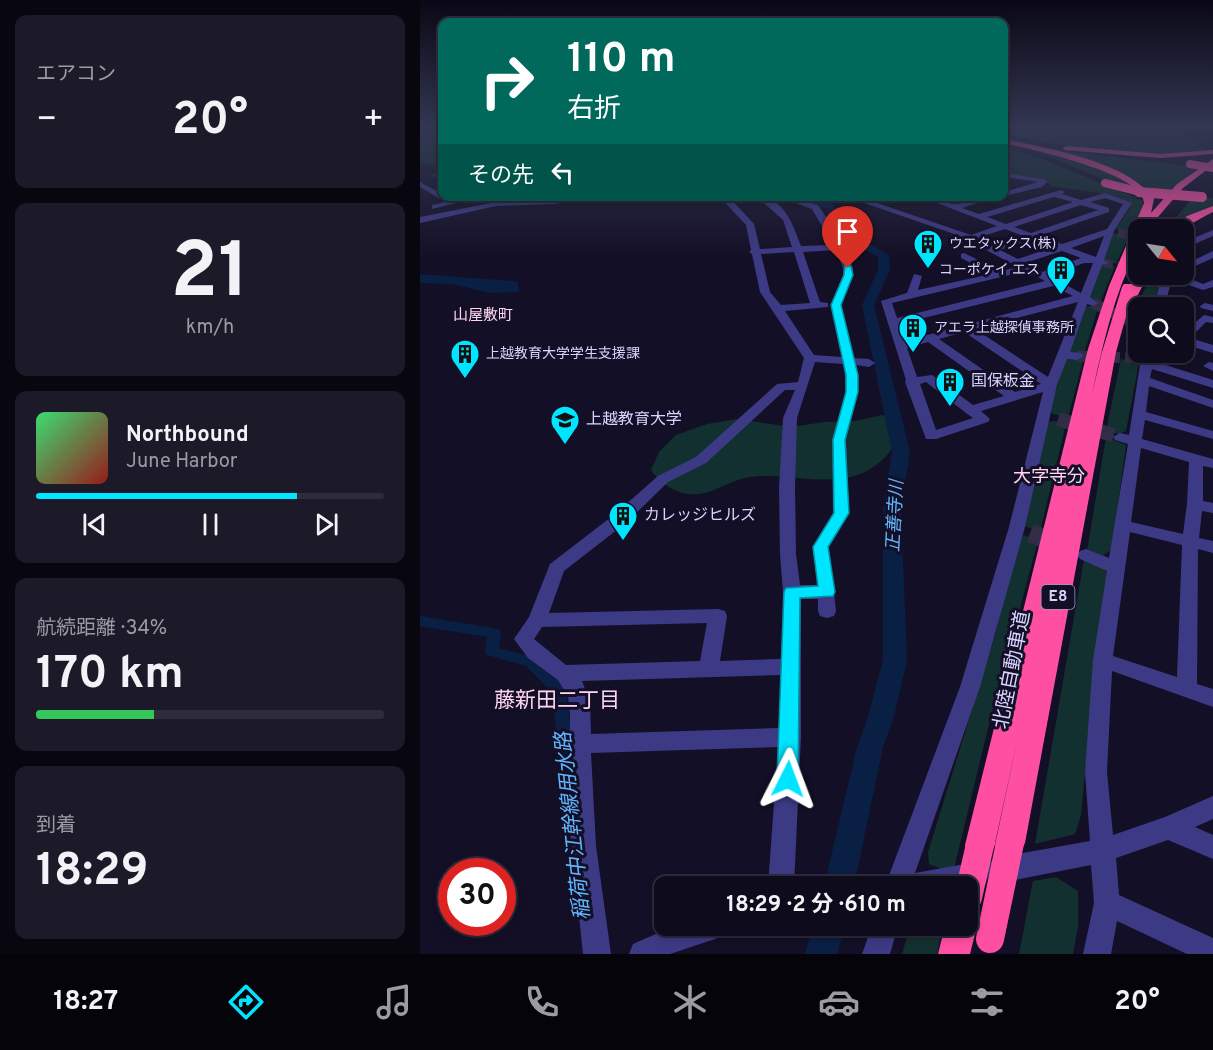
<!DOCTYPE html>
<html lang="ja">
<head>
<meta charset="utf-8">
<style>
  :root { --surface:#0e0b1c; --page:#1c1929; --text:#f1f3f6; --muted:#9b9ba3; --line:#2e2b3b; --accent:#00e5ff }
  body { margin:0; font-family:Overpass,"Noto Sans JP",sans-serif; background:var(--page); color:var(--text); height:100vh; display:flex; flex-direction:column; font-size:22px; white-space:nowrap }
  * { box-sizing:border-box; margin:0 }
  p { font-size:20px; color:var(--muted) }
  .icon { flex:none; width:33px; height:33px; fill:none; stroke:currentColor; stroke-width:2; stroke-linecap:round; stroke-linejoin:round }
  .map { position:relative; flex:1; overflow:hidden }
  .side { display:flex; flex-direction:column; gap:15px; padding:15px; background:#08060f; width:420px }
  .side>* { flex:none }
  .guide { position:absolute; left:18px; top:18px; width:570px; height:183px; border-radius:12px; box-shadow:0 3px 9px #0003,0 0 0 2px var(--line); background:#00695c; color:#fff; overflow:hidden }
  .needle { width:39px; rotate:120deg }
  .buttons { position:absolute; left:708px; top:219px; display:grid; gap:12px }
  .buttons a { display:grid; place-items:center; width:66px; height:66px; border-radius:12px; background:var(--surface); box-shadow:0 3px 9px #0003,0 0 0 2px var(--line); font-size:30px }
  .speed { position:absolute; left:18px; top:858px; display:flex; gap:12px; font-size:30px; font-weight:700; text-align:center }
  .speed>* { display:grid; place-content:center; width:78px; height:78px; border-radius:50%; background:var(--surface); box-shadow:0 3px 9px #0003,0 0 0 2px var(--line); line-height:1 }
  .speed .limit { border:9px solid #d22; background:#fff; color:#111 }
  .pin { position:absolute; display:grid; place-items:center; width:51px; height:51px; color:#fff; margin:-62px -26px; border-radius:50% 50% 50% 0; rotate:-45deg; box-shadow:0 0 6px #0007 }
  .pin .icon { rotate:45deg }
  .me { position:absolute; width:66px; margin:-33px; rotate:3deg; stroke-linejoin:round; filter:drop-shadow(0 0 4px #0008) }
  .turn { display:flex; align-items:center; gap:21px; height:126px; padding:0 30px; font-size:27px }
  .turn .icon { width:78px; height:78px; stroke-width:2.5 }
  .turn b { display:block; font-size:42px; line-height:51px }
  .then { display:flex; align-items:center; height:57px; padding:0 30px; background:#0003; gap:12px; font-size:22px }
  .big { font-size:45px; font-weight:700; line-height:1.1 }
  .side .widget { flex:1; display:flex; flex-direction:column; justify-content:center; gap:9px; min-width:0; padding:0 21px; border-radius:12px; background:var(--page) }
  .side .dial { align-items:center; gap:0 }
  .dial b { font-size:78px; line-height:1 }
  .song { display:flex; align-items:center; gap:18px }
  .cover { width:72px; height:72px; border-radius:9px; background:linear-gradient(135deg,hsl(140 70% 55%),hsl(0 70% 35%)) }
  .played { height:6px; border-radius:3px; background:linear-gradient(90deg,var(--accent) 75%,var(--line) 75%) }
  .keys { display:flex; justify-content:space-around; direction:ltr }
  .heat { display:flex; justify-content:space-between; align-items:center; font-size:33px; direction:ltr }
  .charge { height:9px; border-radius:4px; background:linear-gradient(90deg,#34c759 34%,var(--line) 0) }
  .trip { position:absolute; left:234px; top:876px; width:324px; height:60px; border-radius:12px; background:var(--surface); box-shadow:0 3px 9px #0003,0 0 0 2px var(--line); font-weight:700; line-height:60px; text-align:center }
  .tab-bar { display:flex; height:96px; justify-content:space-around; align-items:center; background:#06040b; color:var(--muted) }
  .tab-bar .icon { width:42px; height:42px }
  .tab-bar .active { color:var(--accent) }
  .tab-bar b { font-size:27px; color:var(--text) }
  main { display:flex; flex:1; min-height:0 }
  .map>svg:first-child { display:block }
</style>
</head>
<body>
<main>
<section class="side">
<div class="widget"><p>エアコン</p>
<div class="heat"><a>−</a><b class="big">20°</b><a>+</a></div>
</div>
<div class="widget dial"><b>21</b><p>km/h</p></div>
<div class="widget">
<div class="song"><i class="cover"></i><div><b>Northbound</b><p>June Harbor</p></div></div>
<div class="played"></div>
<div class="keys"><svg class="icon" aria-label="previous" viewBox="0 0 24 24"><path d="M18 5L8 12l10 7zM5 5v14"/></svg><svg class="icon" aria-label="pause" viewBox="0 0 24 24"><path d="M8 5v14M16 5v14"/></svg><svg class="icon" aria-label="next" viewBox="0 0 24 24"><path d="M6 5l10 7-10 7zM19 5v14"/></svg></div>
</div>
<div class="widget"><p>航続距離 · 34%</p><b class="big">170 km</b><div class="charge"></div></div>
<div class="widget"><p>到着</p><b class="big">18:29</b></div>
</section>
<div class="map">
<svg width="793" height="954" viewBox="0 0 793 954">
  <rect width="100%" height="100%" fill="#130f26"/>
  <g fill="#12302f">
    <path d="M0 126H22V180L10 176 17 172 16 166 0 162Z"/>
    <path d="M584 126H764L760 133 788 150 744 155 657 147 584 135Z"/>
    <path d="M584 140 652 152 779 167 745 194C724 191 722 182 704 175 665 160 624 151 584 140Z"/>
    <path d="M584 148 620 158 719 199 631 186 626 179 584 174Z"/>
    <path d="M608 148 688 171 720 188C679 181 646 163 608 148Z"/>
    <path d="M691 195 722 200C726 211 715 224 710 234L696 229 710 208 711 203Z"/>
    <path d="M793 198V207L759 222 752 229 746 230 771 199Z"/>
    <path d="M693 233 709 236 696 264 680 259Z"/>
    <path d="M684 264 695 266 680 303 664 296 676 265Z"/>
    <path d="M732 275H743L733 307 718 308V324L712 321 718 302Z"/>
    <path d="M671 306 678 308 664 354 649 353 664 307Z"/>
    <path d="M647 359 663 361 648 418 633 414 630 411 644 362Z"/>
    <path d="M701 359 719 363 706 431 699 434 686 431Z"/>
    <path d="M462 415 480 420C481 437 475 448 462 460 425 495 374 471 330 477 309 480 290 497 268 494 253 492 239 482 231 470L239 452 256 435 287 424 317 419 371 427 404 422 435 421Z"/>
    <path d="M634 421 646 424 620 532 602 525 626 423Z"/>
    <path d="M686 437 706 445 692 549 680 558 667 551Z"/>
    <path d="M604 535 618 541 570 720 533 873 509 864 508 852 576 632 598 539Z"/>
    <path d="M664 559 684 568 689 576 675 669 661 815 655 834 615 844Z"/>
    <path d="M636 877 658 891V927L653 954H599L613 881Z"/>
    <path d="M490 926H523L517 954H482Z"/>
  </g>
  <path fill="#0a1f44" d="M0 274 93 281 98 282 99 292 70 293 32 284 0 283Z"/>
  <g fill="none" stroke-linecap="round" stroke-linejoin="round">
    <path fill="#0a1f44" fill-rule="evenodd" d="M0 616 79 629 81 633 79 648 116 658 144 686 146 690 159 796 157 801 151 804 145 801 143 796 132 692 106 666 67 655 65 651 67 637 0 626Z"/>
    <g fill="#0a1f44" fill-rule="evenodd">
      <path d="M373 196H389L413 204 430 233 469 255 470 270 454 305 490 452 481 509 487 660 473 720 463 747 434 886H404L437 747 447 720 463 660V509L472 452 442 305 458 270V257L422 237 407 213 409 210 407 208Z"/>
      <path d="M393 926H425L417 954H385Z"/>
    </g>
    <g stroke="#312d47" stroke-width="9" stroke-dasharray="9 4.5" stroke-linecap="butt">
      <path d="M698 233 718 237"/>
      <path d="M684 263 718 269"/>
    </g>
    <g stroke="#312d47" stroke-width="11" stroke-dasharray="11 5" stroke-linecap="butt">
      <path d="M673 303 718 325"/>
      <path d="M657 356 711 358"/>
    </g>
    <path stroke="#312d47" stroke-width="14" stroke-dasharray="14 8" stroke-linecap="butt" d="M638 419 700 437"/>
    <path stroke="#312d47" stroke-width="19" stroke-dasharray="19 9" stroke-linecap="butt" d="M610 533 638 544"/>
    <g fill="#3d3a85" fill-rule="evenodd">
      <path d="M584 173 624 179 628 181 622 187 584 196V192L618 182 584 177Z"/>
      <path d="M0 182 22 194V196L36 203 12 209V205L25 202 0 187Z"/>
      <path d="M641 190 645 192 642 194 661 200 685 193 712 203 694 231 684 260 689 263 682 265 670 297 678 303 673 306 667 304 650 352 661 353 663 356 657 360 647 359 637 385 605 527 560 687 495 873 556 862 565 866 569 875 565 884 548 889V886H465L540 687 589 527 623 392 561 411 570 419 568 422 516 439H506L485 382 486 380 461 301 487 293 494 274 502 276 498 290 571 274 541 258V254L544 253 581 271 598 267 540 236 424 196C433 196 443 200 450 200 459 199 467 196 477 196L457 203 551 235 577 226 499 196C512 196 521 203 533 204 542 205 563 196 578 196L542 208 559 214ZM634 197 653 202 586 224 567 217ZM685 198 703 204 687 229 642 244 619 236 689 212V208L670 202ZM661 205 678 210 611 233 594 227ZM585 229 603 236 573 246 557 238ZM684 236 676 257 651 248ZM611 239 633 247 598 259 580 250ZM642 251 661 258 622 272 605 263ZM664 263H673L661 293 629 276ZM606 271 625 281 477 318 472 303ZM633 286 653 296 485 341 479 324ZM658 302 628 377 555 329ZM544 332 621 384 595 392 519 339ZM508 342 584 396 553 405 512 375 497 377 487 348ZM506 382 546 413 553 418 516 430 500 384Z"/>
      <path d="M151 196H170L135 204 76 206 0 223V217L76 202 135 200Z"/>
      <path d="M299 196H308L334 224 340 249 372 247 363 220 336 196C364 196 373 225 381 246L413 245 392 209 357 196H370L398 205 417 233 433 268V275L421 305 434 358 449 359 455 363 449 367 436 365 438 391 426 439 429 513 409 547 416 611 414 616 407 618 400 616 398 611V599H381V737L374 886H348L358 747 171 753 176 846 191 954H163L150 831V716L148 696 138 680 108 658 94 639 109 617 130 564 195 514 238 476 276 457 357 384 378 382 384 358 340 292 332 254 329 252 331 250 326 225ZM416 250 423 268V275L411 305 422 357 394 355 365 311 408 307V303L400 302 383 252ZM374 252 390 303 361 305 350 292 341 254ZM395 362 424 364 426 391 412 439 413 513 393 547 397 585H380L376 554 375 488 377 418ZM365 390H375L363 418 359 488 360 554 363 592 361 659 300 661 307 616 305 611 298 609 129 613 144 571 207 522 248 482 286 463ZM287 623 280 661 146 665 114 639 122 627ZM361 675 359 728 171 734 170 702 162 681Z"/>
      <path d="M793 230V236L770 246 767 251 764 252V242Z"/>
      <path d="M793 251V258L764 271V265Z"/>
      <path d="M742 274H758L783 284 793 280V287L783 290 752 279 744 308H734Z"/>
      <path d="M785 303 793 305V311L781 308 780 306Z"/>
      <path d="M784 315 793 317V323L786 322 770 338 793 345V353L764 344V332Z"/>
      <path d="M722 352H734L733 361 793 380V388L732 369 730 378 793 400V408L729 386 726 412 793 431V439L725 420 722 439 793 459V468L783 466V501L793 503V513L782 511 779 538 793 541V553L778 549 777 684 793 689V707L692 671 687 772 693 835 745 817 793 796V819L775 827 793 835V859L748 840 696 858 699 895 793 938V954H767L697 921 691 954H663L674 903 671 865 580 883 571 879 567 870 571 861 580 857 670 841 665 772 673 660 687 571 660 559 657 555 660 551 666 549 689 558 708 444 695 440 693 437 700 433 709 435ZM721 448 769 462 767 504 763 534 711 522ZM710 532 762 545 757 677 693 656Z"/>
      <path d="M789 362 793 363V371L783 366Z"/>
      <path d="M254 926H311L307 935 250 954H209L213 944Z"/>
      <path d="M452 926H478L470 954H442Z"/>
    </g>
    <g fill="#ff4fa3" fill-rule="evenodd">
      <path d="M584 139C628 149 707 161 734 199L731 213 757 184 793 159V165L763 188 731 225 718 230C718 253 709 265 701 286 688 321 680 358 672 394L682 352 702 287 704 284H712L718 272V274H729L714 302 709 306 696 352 605 843 600 853 590 858 580 853 575 843 598 737 575 845 570 855 560 860 550 855 545 845 668 349 689 286 724 203C724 173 609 149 584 143Z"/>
      <path d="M647 146 740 154 793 150V154L740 158 644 150 643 148Z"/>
      <path d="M793 206V212C778 219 765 230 749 230L767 216Z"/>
      <path d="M548 913 552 915 557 926 550 954H518L525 926H548Z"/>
    </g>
    <g stroke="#ff4fa3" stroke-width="8">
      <path d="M770 164 793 168"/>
      <path d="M685 183 725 193"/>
    </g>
    <path stroke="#ff4fa3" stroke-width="10" d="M719 192 782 197"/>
    <g stroke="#ff4fa3" stroke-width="28">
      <path d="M548 897 560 845"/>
      <path d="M570 939 590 843"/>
    </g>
  </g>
  <linearGradient id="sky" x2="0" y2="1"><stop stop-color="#0a0815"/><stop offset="0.49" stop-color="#333752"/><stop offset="1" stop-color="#333752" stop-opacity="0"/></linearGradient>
  <rect width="793" height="259" fill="url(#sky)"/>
  <path fill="#00e5ff" stroke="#0095a6" stroke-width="1.5" d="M425 266H431L433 275 421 305 438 375V392L425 440 429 513 408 547 415 592 413 596 380 598 378 779 375 786 368 789 360 786 357 779 364 592 366 588 398 586 393 547 414 513 413 440 426 392V375L411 305 424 275Z"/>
  <defs>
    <g id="building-pin" transform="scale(1.5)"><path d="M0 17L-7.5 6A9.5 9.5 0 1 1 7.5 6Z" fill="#00e5ff" stroke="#130f26"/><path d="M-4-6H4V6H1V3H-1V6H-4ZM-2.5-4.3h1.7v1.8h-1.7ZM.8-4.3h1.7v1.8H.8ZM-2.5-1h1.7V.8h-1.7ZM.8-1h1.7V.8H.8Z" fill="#111"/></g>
    <g id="university-pin" transform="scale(1.5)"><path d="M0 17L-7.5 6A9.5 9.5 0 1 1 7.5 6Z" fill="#00e5ff" stroke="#130f26"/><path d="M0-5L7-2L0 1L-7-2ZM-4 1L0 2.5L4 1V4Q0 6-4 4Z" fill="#111"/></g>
  </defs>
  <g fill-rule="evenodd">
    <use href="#building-pin" x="508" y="244"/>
    <use href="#building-pin" x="641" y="270"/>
    <use href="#building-pin" x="493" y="328"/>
    <use href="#building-pin" x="45" y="354"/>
    <use href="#building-pin" x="530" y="382"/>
    <use href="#university-pin" x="145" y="420"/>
    <use href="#building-pin" x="203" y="516"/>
  </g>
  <g text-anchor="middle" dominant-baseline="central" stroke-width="6" stroke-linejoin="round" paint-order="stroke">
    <g font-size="14" fill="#d9d4ff" stroke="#130f26" text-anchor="start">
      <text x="529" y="244">ウエタックス(株)</text>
      <text x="620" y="270" text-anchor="end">コーポケイ エス</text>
      <text x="514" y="328">アエラ上越探偵事務所</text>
      <text x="66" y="354">上越教育大学学生支援課</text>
    </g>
    <g font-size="15" fill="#ffd6f0" stroke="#130f26">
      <text x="63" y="316">山屋敷町</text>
    </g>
    <rect fill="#130f26" stroke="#9e99be" stroke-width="1.5" x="621.5" y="585" width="33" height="24" rx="4.5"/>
    <g font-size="15" font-weight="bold" fill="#d9d4ff">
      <text x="638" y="597">E8</text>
    </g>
    <g font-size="16" fill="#d9d4ff" stroke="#130f26" text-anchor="start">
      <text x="551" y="382">国保板金</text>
      <text x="166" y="420">上越教育大学</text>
      <text x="224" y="516">カレッジヒルズ</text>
    </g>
    <g font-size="18" fill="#ffd6f0" stroke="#130f26">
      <text x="629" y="477">大字寺分</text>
    </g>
    <g font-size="18" font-style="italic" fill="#62b6ff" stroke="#130f26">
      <text transform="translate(476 516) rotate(-87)">正善寺川</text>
    </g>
    <g font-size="20" fill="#d9d4ff" stroke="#130f26">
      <text transform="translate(593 670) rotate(-79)">北陸自動車道</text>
    </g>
    <g font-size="21" fill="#ffd6f0" stroke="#130f26">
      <text x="137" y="701">藤新田二丁目</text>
    </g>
    <g font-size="21" font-style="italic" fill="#62b6ff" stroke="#130f26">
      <text transform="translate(154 826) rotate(-96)">稲荷中江幹線用水路</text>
    </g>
  </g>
</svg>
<div class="buttons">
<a><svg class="needle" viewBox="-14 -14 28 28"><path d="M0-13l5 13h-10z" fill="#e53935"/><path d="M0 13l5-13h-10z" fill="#9b9ba3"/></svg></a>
<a><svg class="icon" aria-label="search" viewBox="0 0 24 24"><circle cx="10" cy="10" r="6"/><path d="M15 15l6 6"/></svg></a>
</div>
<div class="speed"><div class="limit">30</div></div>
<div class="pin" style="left:428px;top:268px;background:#d93025"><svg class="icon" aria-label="arrive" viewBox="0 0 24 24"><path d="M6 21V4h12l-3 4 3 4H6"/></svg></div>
<svg class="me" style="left:368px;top:779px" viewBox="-20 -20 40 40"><path d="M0-17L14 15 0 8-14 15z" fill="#00e5ff" stroke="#fff" stroke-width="4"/></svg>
<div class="trip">18:29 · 2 分 · 610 m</div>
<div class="guide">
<div class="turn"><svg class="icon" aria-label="right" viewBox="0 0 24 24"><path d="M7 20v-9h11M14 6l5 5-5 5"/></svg><div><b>110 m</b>右折</div></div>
<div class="then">その先<svg class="icon" aria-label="left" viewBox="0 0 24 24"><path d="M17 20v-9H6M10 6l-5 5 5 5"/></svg></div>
</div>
</div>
</main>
<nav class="tab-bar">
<b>18:27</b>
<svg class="icon active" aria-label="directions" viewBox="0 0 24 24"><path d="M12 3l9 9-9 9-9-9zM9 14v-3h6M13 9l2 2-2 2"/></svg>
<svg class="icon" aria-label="music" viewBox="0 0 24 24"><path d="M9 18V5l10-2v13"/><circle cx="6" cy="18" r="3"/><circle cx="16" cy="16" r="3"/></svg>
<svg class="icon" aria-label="phone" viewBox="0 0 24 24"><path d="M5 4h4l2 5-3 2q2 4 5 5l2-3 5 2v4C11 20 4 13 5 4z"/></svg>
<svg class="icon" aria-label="climate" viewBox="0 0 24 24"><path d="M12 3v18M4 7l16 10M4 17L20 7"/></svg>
<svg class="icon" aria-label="car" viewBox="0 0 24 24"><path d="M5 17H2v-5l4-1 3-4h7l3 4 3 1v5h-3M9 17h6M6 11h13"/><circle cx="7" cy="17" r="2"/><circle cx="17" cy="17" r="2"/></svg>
<svg class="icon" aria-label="filters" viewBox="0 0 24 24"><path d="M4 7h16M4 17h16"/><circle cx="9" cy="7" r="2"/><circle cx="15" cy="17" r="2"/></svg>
<b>20°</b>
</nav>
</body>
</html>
